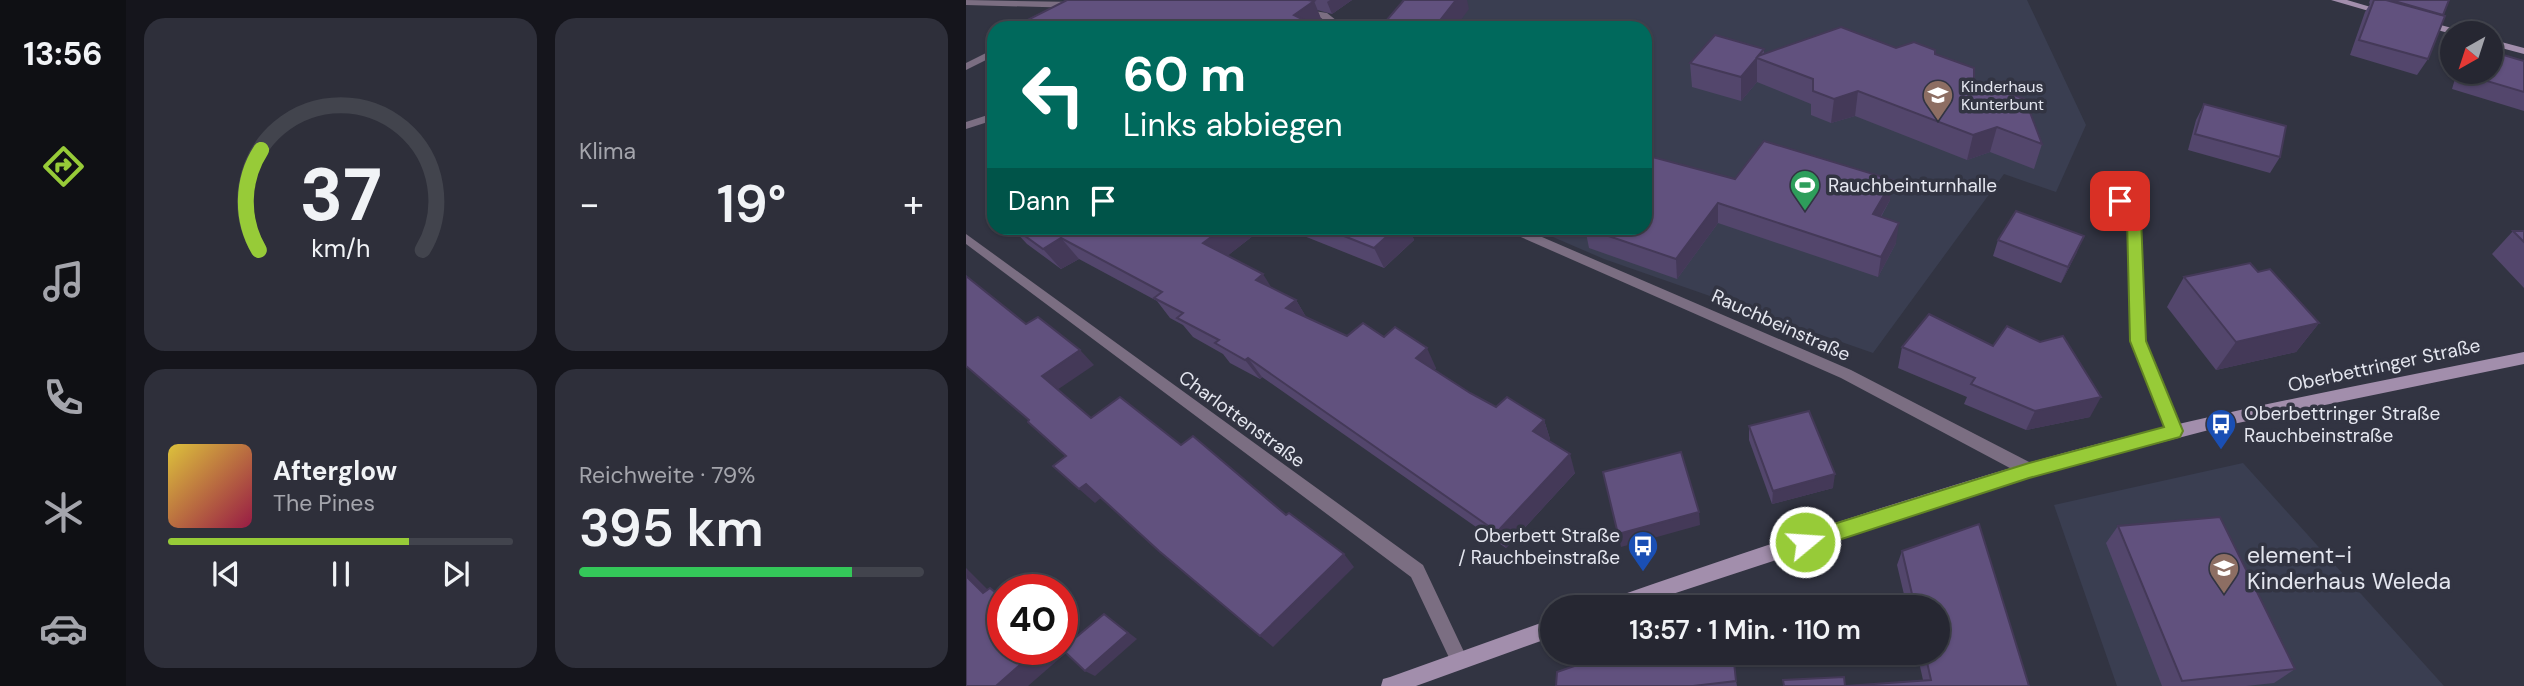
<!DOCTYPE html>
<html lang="de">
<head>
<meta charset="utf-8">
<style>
  :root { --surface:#262732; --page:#2e2f3a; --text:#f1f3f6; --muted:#a4a5ac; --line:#42444d; --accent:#97cb38 }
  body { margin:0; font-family:"DM Sans",sans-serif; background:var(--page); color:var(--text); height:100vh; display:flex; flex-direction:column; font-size:26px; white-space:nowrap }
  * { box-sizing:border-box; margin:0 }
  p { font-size:23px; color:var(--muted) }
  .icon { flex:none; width:38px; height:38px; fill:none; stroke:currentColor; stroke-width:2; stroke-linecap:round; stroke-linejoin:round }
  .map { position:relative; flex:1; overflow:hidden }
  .details { display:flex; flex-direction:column; gap:18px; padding:18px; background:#15151c; width:840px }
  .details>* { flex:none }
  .hud { position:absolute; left:21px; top:21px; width:665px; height:214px; border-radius:21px; box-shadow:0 2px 5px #0004,0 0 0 2px var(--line); background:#00695c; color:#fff; overflow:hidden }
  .needle { width:46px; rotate:219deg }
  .controls { position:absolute; left:1474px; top:21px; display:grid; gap:14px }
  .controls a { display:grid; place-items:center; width:63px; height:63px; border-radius:50%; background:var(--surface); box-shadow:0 2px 5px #0004,0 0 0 2px var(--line); font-size:35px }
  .speed { position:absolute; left:21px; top:574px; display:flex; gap:14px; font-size:35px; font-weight:700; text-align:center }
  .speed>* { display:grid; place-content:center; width:91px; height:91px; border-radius:50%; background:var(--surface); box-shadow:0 2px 5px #0004,0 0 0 2px var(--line); line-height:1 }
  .speed .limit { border:10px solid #d22; background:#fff; color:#111 }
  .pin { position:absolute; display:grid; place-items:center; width:60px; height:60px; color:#fff; margin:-30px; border-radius:14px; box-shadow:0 4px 10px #0006 }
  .me { position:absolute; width:77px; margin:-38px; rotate:72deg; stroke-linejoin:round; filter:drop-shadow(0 0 5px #0008) }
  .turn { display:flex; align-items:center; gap:24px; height:147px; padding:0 21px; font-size:32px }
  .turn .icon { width:91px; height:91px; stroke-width:2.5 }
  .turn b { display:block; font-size:49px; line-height:60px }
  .then { display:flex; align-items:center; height:66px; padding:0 21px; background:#0003; gap:14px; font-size:26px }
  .big { font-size:52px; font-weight:600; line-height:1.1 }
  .details .widget { flex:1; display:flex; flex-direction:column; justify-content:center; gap:10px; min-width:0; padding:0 24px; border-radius:21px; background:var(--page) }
  .details .dial { align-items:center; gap:0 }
  .dial svg { height:182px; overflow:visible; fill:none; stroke:var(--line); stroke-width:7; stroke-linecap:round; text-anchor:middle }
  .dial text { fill:var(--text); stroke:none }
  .song { display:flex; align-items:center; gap:21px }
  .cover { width:84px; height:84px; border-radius:10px; background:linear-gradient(135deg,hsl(50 70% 55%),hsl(340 70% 35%)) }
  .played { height:7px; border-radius:4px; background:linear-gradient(90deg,var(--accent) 70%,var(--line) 70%) }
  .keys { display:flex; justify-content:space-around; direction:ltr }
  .heat { display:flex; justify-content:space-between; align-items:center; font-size:38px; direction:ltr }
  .charge { height:10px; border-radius:5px; background:linear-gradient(90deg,#34c759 79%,var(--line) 0) }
  .details .tiles { flex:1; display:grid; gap:18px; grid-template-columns:repeat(2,1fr) }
  .trip { position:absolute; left:574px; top:595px; width:410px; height:70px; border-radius:35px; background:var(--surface); box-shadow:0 2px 5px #0004,0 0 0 2px var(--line); font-weight:600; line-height:70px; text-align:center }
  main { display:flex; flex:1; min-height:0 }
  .tab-bar { display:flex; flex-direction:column; width:126px; justify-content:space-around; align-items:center; background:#0f1014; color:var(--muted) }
  .tab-bar .icon { width:49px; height:49px }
  .tab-bar .active { color:var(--accent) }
  .tab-bar b { font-size:32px; color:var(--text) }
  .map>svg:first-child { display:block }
</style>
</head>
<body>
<main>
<nav class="tab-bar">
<b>13:56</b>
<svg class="icon active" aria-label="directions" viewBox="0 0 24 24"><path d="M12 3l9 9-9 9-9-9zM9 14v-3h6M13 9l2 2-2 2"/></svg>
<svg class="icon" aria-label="music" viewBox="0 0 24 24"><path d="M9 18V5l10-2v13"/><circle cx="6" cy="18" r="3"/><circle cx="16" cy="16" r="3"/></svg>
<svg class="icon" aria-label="phone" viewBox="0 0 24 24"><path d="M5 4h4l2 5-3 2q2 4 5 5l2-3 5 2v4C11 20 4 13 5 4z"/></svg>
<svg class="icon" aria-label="climate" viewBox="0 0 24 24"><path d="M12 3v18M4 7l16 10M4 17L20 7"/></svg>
<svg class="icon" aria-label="car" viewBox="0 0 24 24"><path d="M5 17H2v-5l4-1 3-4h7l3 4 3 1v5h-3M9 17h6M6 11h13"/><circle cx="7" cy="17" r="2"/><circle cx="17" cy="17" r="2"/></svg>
</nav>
<section class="details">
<div class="tiles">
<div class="widget dial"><svg viewBox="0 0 100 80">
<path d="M14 69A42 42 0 1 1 86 69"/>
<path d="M14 69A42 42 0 0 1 15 25" stroke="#97cb38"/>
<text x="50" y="56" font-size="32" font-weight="700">37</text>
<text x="50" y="72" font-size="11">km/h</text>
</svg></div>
<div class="widget"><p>Klima</p>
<div class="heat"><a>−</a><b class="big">19°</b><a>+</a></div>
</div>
<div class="widget">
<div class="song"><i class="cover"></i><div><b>Afterglow</b><p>The Pines</p></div></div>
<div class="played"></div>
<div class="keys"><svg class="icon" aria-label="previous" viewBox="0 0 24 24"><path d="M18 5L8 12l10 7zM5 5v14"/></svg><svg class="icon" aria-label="pause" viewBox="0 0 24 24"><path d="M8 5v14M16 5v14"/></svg><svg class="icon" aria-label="next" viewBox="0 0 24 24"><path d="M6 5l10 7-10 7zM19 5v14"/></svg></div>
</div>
<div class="widget"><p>Reichweite · 79%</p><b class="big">395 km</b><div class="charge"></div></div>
</div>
</section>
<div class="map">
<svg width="1558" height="686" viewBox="0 0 1558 686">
  <rect width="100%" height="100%" fill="#323442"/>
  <g fill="#3a3e51">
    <path d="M453 0H1061L1120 125 1090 192 1038 174 907 353 638 259 566 228H679V28H419Z"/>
    <path d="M1277 463 1478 686H1151L1088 505Z"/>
  </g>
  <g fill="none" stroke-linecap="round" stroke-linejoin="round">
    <g fill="#7b6e82" fill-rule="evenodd">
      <path d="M28 113V120L0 129V122Z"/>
      <path d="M1154 197 1158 198 1174 218 1179 341 1216 431 1213 436 1208 437 1203 436 1200 431 1165 341 1162 219 1148 201Z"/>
    </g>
    <g fill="#7b6e82" fill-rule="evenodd">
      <path d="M0 0 112 2 117 5 112 8 0 5Z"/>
      <path d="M335 9 361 13 380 28H369L355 18 332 14 330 12Z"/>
      <path d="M28 49V56L0 70V63Z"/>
      <path d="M539 228H555L885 370 1069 465 1071 470 1069 475 1063 477 1057 475 875 378 541 231Z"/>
      <path d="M0 234 457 565 499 654 502 660 499 666 493 669 487 666 445 577 0 244Z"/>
    </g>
    <g fill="#a28eac" fill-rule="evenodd">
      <path d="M1365 0H1381L1425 13 1420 16Z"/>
      <path d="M1456 20 1497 31 1498 33 1486 34 1453 25 1451 23Z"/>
      <path d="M1524 39 1558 48V54L1524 45Z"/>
      <path d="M1558 352V364L1262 425 1063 477 667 607H635L638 601 644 599C782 551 922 504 1062 463 1225 416 1392 386 1558 352Z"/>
      <path d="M586 619V637L450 686H415L417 679 424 677Z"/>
    </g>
  </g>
  <g fill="#53466c">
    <path d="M101 0H386L366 14 351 10 356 21 350 26Z"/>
    <path d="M1404 0H1483L1462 59 1451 75 1384 55 1399 12 1404 4 1403 3Z"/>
    <path d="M930 48 969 54 1008 81 1076 144 1068 169 1024 152 1001 160 889 116 865 123 845 115V104L791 82 775 101 726 87 724 63 798 49V54Z"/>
    <path d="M1558 61V111L1486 89 1491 72H1524Z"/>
    <path d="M1238 104 1314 157 1304 173 1222 150 1230 120Z"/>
    <path d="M769 179 924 200 915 217 930 243 912 277 752 223 711 279 623 248 619 228Z"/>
    <path d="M46 228H297L261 256 305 287 330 300 340 317 381 336 470 368 468 370 504 393 530 407 578 420 584 439 582 441 609 473 540 548 296 377 294 379 264 363 257 354 227 337 217 325 204 318 191 301 113 259 95 269 61 244Z"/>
    <path d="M318 228H443L448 240 418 268Z"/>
    <path d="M1547 231H1558V288L1526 254Z"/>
    <path d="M1032 240 1111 252 1095 283 1027 256Z"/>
    <path d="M1292 272 1353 323 1330 352 1250 370 1201 307 1218 277Z"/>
    <path d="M936 347 1124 417 1060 430 998 404 1001 397 932 368Z"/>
    <path d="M783 426 867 488 806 504 783 440Z"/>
    <path d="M1152 526 1329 669 1308 683 1280 686H1196L1140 543Z"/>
    <path d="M936 551 1063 686H817V680L879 686 957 680 951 653H971V607H941L931 565Z"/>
    <path d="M770 681 771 686H590Z"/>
  </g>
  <g fill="#443958">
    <path d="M364 0H386L366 14 361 2Z"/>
    <path d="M490 0H501L503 9 489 28H468Z"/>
    <path d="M348 1 356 21 347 28 328 15Z"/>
    <path d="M791 58V82L775 101V77Z"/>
    <path d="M892 91 889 116 865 123 868 99Z"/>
    <path d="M1031 127 1024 152 1001 160 1007 135Z"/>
    <path d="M927 180 924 200 904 235 907 214Z"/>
    <path d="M752 203V223L711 279 710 259Z"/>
    <path d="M933 223 930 243 912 277 915 257Z"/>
    <path d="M257 228H297L251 264 237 243Z"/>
    <path d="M430 228H443L448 240 418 268 408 248Z"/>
    <path d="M1118 236 1111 252 1095 283 1102 267Z"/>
    <path d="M95 238 113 259 95 269 77 249Z"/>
    <path d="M297 274 310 295 290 280Z"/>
    <path d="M330 300 342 320 320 308Z"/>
    <path d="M1353 323 1330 352 1250 370 1270 342Z"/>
    <path d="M461 348 470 368 459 377 450 358Z"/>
    <path d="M114 350 128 365 91 390 76 376Z"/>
    <path d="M282 358 296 377 294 379 279 360Z"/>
    <path d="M1135 397 1124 417 1060 430 1069 411Z"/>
    <path d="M578 420 584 439 573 450 567 431Z"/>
    <path d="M604 454 609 473 540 548 531 532Z"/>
    <path d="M869 474 867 488 806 504 807 491Z"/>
    <path d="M120 484 136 497 129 503 113 489Z"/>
    <path d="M733 512 734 525 655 547 652 534Z"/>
    <path d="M378 554 388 567 307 647 294 636Z"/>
    <path d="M0 568 37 605 17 593 0 576Z"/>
    <path d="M24 588 37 595V599Z"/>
    <path d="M138 614 171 639 129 676 119 671Z"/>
    <path d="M96 648 101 652 62 686H30L72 649H96Z"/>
  </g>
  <g fill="#61517e" stroke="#443958" stroke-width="2">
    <path d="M101 0H342L348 1 328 15 354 28H46Z"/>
    <path d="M438 0H490L468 28H414Z"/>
    <path d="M1408 0H1420L1479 16 1462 59 1393 40Z"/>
    <path d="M1425 0H1483L1477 15Z"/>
    <path d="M875 27 930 48 948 42 969 50V54L1008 68V81L1059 99 1076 144 1031 127 1007 135 892 91 868 99 847 91V79L791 58 775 77 724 63 749 35 798 49 792 56Z"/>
    <path d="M1524 51 1558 61V92L1497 74 1498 72H1524Z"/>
    <path d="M28 55V62L21 58Z"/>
    <path d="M1238 104 1320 126 1314 157 1229 134Z"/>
    <path d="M798 141 927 180 907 214 933 223 915 257 752 203 710 259 619 228H679V155L769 179Z"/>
    <path d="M1050 211 1118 236 1102 267 1032 240Z"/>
    <path d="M48 228H257L237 243 297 274 290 280 330 300 320 308 381 336 397 323 418 337 429 327 461 348 450 358 504 393 530 407 541 397 578 420 567 431 604 454 531 532 282 358 279 360 249 343 253 340 211 318 217 313 188 298 196 292 95 238 77 249Z"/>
    <path d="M358 228H430L408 248Z"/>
    <path d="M1547 231H1558V242Z"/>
    <path d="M1284 263 1292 272 1304 269 1353 323 1270 342 1218 277Z"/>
    <path d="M0 276 60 324 72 317 114 350 76 376 125 418 154 397 215 445 227 436 320 515 323 513 378 554 294 636 193 551 120 484 113 489 87 466 100 456 62 422 63 420 0 366Z"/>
    <path d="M963 314 1027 346 1041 326 1074 342 1097 336 1135 397 1069 411 1005 384 1009 378 936 347Z"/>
    <path d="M843 411 869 474 807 491 783 426Z"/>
    <path d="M715 452 733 512 652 534 637 472Z"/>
    <path d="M1254 517 1329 669 1216 681 1152 526Z"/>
    <path d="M1013 524 1063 686H818L817 680 878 677 879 686 965 680 959 653H971V607H949L936 551Z"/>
    <path d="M0 576 17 593 24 588 37 599V649H72L30 686H0Z"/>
    <path d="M138 614 162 633 119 671 96 649Z"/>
    <path d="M646 653H767L770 681 727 686H590L591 672Z"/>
  </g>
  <path fill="#97cb38" stroke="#628424" stroke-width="2" d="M1154 197 1159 198 1175 218 1180 341 1217 431 1214 437 1063 478 839 551 832 548 829 542 832 536 839 533 1063 463 1198 427 1164 341 1161 219 1147 201Z"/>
  <defs>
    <g id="school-pin" transform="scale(1.575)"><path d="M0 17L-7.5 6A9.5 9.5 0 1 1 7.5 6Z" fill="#8d6e63" stroke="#323442"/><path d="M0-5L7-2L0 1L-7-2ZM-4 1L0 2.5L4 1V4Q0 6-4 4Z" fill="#fff"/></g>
    <g id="stadium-pin" transform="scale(1.575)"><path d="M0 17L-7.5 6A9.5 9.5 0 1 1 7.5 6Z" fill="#2e9e5b" stroke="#323442"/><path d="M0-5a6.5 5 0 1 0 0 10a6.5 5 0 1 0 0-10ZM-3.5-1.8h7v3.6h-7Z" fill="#fff"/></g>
    <g id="bus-pin" transform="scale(1.575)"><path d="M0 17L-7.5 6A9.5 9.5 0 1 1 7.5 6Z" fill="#1a4fb4" stroke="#323442"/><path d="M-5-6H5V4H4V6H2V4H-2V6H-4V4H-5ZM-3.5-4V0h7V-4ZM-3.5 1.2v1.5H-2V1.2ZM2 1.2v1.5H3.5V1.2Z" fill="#fff"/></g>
  </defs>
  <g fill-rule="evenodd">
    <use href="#school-pin" x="972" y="95"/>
    <use href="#stadium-pin" x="839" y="185"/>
    <use href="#bus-pin" x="1255" y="424"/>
    <use href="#bus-pin" x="677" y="546"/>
    <use href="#school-pin" x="1258" y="568"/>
  </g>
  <g text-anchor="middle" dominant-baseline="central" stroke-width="7" stroke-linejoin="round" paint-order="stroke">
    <g font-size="16" fill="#e4e6ef" stroke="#323442" text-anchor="start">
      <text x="995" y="86">Kinderhaus<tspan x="995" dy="18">Kunterbunt</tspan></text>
    </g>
    <g font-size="19" fill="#e4e6ef" stroke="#323442" text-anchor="start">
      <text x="862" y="185">Rauchbeinturnhalle</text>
      <text x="1278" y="413">Oberbettringer Straße<tspan x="1278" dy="22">Rauchbeinstraße</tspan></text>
      <text x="654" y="535" text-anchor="end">Oberbett Straße<tspan x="654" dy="22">/ Rauchbeinstraße</tspan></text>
    </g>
    <g font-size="19" fill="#e4e6ef" stroke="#323442">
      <text transform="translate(815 325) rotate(24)">Rauchbeinstraße</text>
      <text transform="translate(1418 365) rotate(-12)">Oberbettringer Straße</text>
      <text transform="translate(276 419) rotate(36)">Charlottenstraße</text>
    </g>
    <g font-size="23" fill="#e4e6ef" stroke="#323442" text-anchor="start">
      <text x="1281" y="555">element-i<tspan x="1281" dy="26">Kinderhaus Weleda</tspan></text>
    </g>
  </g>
</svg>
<div class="controls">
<a><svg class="needle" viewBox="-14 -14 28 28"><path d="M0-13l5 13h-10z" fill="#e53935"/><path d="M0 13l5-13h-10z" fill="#a4a5ac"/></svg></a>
</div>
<div class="speed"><div class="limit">40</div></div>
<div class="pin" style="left:1154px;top:201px;background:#d93025"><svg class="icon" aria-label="arrive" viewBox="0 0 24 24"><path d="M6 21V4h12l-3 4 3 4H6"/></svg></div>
<svg class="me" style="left:839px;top:542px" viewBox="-20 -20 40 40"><circle r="17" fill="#97cb38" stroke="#fff" stroke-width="3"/><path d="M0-11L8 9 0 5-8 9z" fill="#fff"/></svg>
<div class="trip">13:57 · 1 Min. · 110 m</div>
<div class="hud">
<div class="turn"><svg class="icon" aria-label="left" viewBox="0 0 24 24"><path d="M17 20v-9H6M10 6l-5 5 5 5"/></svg><div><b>60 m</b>Links abbiegen</div></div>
<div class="then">Dann<svg class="icon" aria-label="arrive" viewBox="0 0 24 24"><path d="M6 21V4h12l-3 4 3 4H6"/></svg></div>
</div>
</div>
</main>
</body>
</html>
